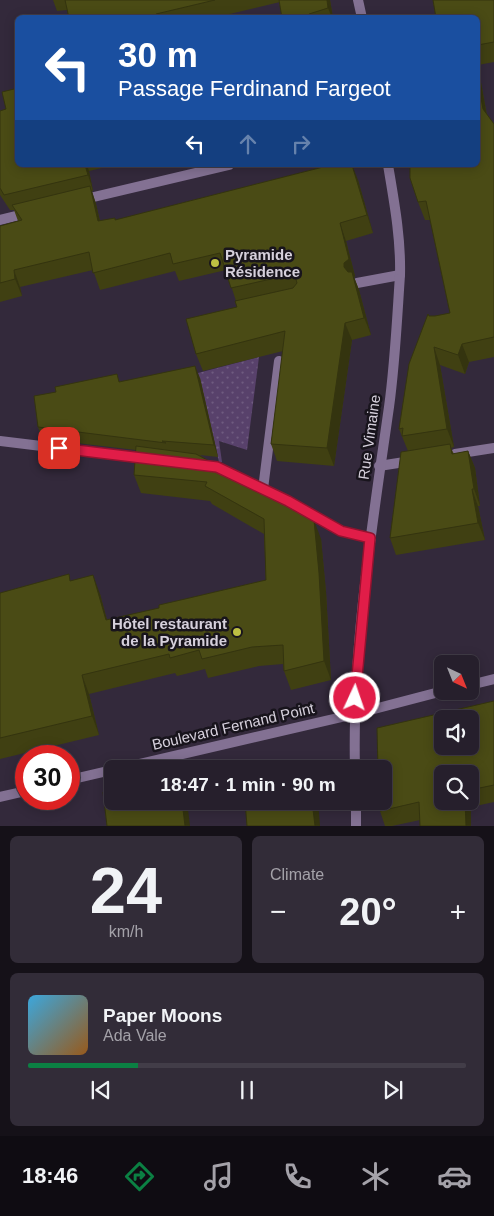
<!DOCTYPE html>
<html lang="en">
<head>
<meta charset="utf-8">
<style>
  :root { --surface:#261f2c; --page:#322c38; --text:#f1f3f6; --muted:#a4a2a9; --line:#423d48; --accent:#0b8043 }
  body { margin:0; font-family:Helvetica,sans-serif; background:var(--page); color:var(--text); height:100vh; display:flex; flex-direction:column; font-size:19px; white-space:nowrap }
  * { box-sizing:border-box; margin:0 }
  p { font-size:16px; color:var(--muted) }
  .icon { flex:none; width:28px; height:28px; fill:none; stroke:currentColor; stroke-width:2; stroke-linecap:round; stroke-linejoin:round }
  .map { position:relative; height:826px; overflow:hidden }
  .drawer { display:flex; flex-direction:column; gap:10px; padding:10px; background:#151118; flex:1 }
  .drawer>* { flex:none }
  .banner { position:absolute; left:15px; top:15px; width:465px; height:152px; border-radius:8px; box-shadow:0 2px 12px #0003,0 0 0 1px var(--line); background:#1a4fa0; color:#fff; overflow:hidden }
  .needle { width:32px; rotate:137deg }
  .tools { position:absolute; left:434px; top:655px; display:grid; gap:10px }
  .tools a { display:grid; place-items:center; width:45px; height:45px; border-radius:8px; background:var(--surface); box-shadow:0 2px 12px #0003,0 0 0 1px var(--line); font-size:25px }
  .speed { position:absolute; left:15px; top:745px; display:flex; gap:10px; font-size:25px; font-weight:700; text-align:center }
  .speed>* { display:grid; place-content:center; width:65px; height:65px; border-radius:50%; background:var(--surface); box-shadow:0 2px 12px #0003,0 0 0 1px var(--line); line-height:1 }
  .speed .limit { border:8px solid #d22; background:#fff; color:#111 }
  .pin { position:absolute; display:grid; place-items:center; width:42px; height:42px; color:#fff; margin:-21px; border-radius:10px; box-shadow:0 2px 8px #0006 }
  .me { position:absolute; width:55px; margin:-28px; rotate:3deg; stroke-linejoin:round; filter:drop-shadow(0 0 4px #0008) }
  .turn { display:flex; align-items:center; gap:18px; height:105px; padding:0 20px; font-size:22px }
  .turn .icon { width:65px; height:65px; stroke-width:2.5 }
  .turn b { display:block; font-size:35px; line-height:42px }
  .lanes { display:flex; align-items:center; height:48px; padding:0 20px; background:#0003; justify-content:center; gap:25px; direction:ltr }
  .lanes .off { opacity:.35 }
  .big { font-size:38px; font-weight:700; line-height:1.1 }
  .drawer .widget { flex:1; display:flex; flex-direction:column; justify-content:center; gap:8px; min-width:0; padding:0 18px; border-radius:8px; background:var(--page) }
  .drawer .dial { align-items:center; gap:0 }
  .dial b { font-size:65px; line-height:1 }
  .song { display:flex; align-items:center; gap:15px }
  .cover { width:60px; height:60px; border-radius:8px; background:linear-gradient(135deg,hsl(200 70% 55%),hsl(30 70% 35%)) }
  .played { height:5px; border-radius:2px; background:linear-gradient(90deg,var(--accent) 25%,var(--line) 25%) }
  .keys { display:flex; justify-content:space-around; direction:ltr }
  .heat { display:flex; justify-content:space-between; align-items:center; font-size:28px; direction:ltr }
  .drawer .tiles { flex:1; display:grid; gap:10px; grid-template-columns:1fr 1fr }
  .widget:last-child { grid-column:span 2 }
  .trip { position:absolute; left:104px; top:760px; width:288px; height:50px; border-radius:8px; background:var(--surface); box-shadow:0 2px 12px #0003,0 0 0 1px var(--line); font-weight:700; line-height:50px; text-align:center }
  .menu { display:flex; height:80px; justify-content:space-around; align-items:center; background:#0f0c12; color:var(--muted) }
  .menu .icon { width:35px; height:35px }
  .menu .selected { color:var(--accent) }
  .menu b { font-size:22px; color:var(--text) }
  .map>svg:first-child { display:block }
</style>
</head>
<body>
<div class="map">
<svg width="494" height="826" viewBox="0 0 494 826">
  <defs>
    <pattern id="grass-dots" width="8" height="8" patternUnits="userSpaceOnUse" patternTransform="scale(1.25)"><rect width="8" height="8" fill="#58416b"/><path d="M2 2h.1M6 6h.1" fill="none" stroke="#6f5b80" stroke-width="1.8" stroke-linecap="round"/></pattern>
  </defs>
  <rect width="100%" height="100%" fill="#33293b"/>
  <path fill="url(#grass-dots)" d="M259 357 247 450 219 441 222 462H219L198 373Z"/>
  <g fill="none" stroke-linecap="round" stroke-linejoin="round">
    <g stroke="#837193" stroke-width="10">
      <path d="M357 283 400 275"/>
      <path d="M0 441 148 459"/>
      <path d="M251 483 288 501 341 531 371 538"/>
      <path d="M263 489 279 361"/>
    </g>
    <g stroke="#837193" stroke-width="10">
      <path d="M358 0 362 18"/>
      <path d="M81 200 229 165"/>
      <path d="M0 220 28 213"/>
      <path d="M455 454 494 448"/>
      <path d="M379 466 411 461"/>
      <path d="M470 685 494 679"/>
      <path d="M118 769 355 714 443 691"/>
      <path d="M355 769C352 648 372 527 389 407 395 364 397 319 400 275 401 238 394 201 388 165"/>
      <path d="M69 780 112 770"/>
      <path d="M0 797 26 791"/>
      <path d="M356 801V826"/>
    </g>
  </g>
  <g fill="#404012" fill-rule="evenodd">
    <path d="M53 0H330L333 18H282L280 2 213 18H69L67 10 57 11Z"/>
    <path d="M494 0V62L478 65V18Z"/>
    <path d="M478 66 487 115 494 124V357L469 362 465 374 440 365 454 447 451 448 454 454 468 451 475 468 480 506H478L485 540 396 555 390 538 408 451 399 429 429 316H435L450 313 430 220H425L418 202Z"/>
    <path d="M6 109 18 165H115L89 171 93 191H92L96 204 100 221 116 220 358 180 373 233 346 241 355 276 354 277 359 290 371 335 352 340 334 466 277 461 271 444 283 351 203 371 196 354 237 307 236 301 226 270 179 281 175 271 100 290 93 270 20 287 22 296 0 302V226L18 221 14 210H10L0 195V111Z"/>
    <path d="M200 378 218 457 200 455 321 539 326 592 331 680 291 690 284 671 283 664 259 666 208 678 205 669 177 676 175 673 89 694 99 735 0 759V593L71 581 100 594 107 620 159 608 266 580 264 534 212 504 210 501 141 493 134 475 136 450 42 439 38 427 120 381Z"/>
    <path d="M494 701V802L471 807V826H420V820L392 826H385L380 811ZM470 774V801H442Z"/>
  </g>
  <g fill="#34340f">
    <path d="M327 0H330L333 18H332L328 8Z"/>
    <path d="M478 66 489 128 483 109 478 82Z"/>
    <path d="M85 165H87L89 171 93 191 88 175Z"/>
    <path d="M352 165 358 180 373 233 367 215Z"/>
    <path d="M90 186 96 204 104 239 98 221Z"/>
    <path d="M340 223 346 241 355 276 354 277 359 290 371 335 344 267Z"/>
    <path d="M14 270 20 287 22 296 15 279Z"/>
    <path d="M345 323 352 340 334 466 327 448Z"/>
    <path d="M462 344 469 362 465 374 458 355Z"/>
    <path d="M434 347 440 365 454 447 447 429Z"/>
    <path d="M195 366 200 378 218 457 214 445Z"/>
    <path d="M468 451 475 468 480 506 474 489Z"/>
    <path d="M472 489 478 506 485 540 478 523Z"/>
    <path d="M314 520 321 539 326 592 331 680 324 661Z"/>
    <path d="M93 575 100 594 112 639 106 620Z"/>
    <path d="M82 675 89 694 99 735 92 716Z"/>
    <path d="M182 801H187L190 826H185Z"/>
    <path d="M312 801H318L320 826H315Z"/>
    <path d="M465 801H469L471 807V826H466Z"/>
  </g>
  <g fill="#4a4b15" stroke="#34340f" fill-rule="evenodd">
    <path d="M65 0H215L156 14 157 18H69Z"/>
    <path d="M279 0H327L328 8 309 14 310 18H282Z"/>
    <path d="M433 0H494V42L478 45V18H436Z"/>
    <path d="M478 82 483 109 494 124V337L462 344 458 355 434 347 447 429 402 436 403 428 399 429 409 364 428 314 429 316H435L450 313 426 201 418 202 410 178V165H478Z"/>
    <path d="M18 88V165H85L88 175 4 195 0 188V111L6 109 2 92Z"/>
    <path d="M331 165H352L367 215 340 223 349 259 344 263V267L348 272H352L364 318 345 323 327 448 271 444 285 331 196 354 186 319 237 307 235 301 293 288 297 283 295 276 289 275 231 288 220 253 173 264 170 253 93 273 89 252 14 270 15 279 0 283V226L22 220 12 205 90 186 98 221 115 218V220Z"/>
    <path d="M195 366 214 445 162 441 166 443 38 427 34 396 56 392 55 387 117 374 119 382Z"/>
    <path d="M450 444 452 454 468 451 474 489H472L478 523 390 538 401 452Z"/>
    <path d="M136 446 196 454 296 507 314 520 319 573 324 661 284 671 283 645 252 647 202 659 199 650 170 658 169 654 82 675 92 716 0 738V593L69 574 70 581 93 575 106 620 159 608V605L185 599 266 580 264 519 205 486 207 482 134 475Z"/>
    <path d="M494 701V785L470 790V774H442V801H465L466 826H420L419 802 380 811V801H382V769H378L377 728ZM442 719H470V746H442Z"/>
    <path d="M309 761 310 769H242V768Z"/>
    <path d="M112 790V801H182L185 826H107L103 792Z"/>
    <path d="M245 801H312L315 826H247Z"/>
  </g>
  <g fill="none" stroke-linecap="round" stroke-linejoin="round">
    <g stroke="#92132f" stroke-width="12">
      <path id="route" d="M59 448 217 467 288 501 341 531 370 538 355 698"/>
    </g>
    <use href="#route" stroke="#e11d48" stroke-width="9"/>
  </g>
  <g fill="#bdbf43" stroke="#18141c" stroke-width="2">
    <circle cx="215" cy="263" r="5"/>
    <circle cx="237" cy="632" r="5"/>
  </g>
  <g text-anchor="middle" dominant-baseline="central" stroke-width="5" stroke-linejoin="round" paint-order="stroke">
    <g font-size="15" font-weight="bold" fill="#d6d0dc" stroke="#18141c" text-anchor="start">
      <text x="225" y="254">Pyramide<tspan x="225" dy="17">Résidence</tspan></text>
      <text x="227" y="623" text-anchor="end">Hôtel restaurant<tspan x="227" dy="17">de la Pyramide</tspan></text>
    </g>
    <g font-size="15" fill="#d6d0dc" stroke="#18141c">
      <text transform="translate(369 437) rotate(-82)">Rue Vimaine</text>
      <text transform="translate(233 726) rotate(-13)">Boulevard Fernand Point</text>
    </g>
  </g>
</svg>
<div class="tools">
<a><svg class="needle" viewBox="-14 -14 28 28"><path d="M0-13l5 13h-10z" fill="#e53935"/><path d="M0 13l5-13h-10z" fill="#a4a2a9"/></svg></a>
<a><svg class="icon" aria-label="sound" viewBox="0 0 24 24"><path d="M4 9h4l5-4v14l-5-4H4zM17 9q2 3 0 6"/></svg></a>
<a><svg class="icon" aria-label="search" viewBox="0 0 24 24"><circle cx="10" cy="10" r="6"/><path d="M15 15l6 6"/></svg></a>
</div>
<div class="speed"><div class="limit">30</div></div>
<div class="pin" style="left:59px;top:448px;background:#d93025"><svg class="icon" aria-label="arrive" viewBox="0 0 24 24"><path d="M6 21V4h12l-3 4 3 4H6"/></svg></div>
<svg class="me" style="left:355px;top:698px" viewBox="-20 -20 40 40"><circle r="17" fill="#e11d48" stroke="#fff" stroke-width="3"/><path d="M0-11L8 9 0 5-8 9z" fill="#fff"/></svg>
<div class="trip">18:47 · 1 min · 90 m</div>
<div class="banner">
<div class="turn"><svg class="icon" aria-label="left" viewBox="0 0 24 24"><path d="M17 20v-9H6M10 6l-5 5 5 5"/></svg><div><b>30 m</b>Passage Ferdinand Fargeot</div></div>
<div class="lanes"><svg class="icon" aria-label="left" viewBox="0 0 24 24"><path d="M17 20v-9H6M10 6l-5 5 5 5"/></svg><svg class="icon off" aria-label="ahead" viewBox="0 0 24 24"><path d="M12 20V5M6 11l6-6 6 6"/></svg><svg class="icon off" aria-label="right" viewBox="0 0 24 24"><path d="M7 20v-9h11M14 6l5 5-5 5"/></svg></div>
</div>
</div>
<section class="drawer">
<div class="tiles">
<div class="widget dial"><b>24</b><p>km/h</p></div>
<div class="widget"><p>Climate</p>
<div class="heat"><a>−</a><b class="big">20°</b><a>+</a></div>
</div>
<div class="widget">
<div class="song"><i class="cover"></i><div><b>Paper Moons</b><p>Ada Vale</p></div></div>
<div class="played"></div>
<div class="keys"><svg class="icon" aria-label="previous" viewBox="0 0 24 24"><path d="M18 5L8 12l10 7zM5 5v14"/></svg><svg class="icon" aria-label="pause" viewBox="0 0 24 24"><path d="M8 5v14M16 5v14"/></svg><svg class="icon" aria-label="next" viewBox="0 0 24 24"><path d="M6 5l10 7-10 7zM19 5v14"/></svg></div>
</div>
</div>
</section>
<nav class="menu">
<b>18:46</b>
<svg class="icon selected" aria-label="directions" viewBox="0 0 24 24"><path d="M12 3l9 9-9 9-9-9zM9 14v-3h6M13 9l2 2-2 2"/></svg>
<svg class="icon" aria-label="music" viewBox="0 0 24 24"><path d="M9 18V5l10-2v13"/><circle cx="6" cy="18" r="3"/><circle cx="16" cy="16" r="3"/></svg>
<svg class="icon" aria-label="phone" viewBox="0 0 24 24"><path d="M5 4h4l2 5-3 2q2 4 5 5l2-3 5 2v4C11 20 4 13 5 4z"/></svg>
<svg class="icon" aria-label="climate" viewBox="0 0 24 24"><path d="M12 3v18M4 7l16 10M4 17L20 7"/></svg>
<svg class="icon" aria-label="car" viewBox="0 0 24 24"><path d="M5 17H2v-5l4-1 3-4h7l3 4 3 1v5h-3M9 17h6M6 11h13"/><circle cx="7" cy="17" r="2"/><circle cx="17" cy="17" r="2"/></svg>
</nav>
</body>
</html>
